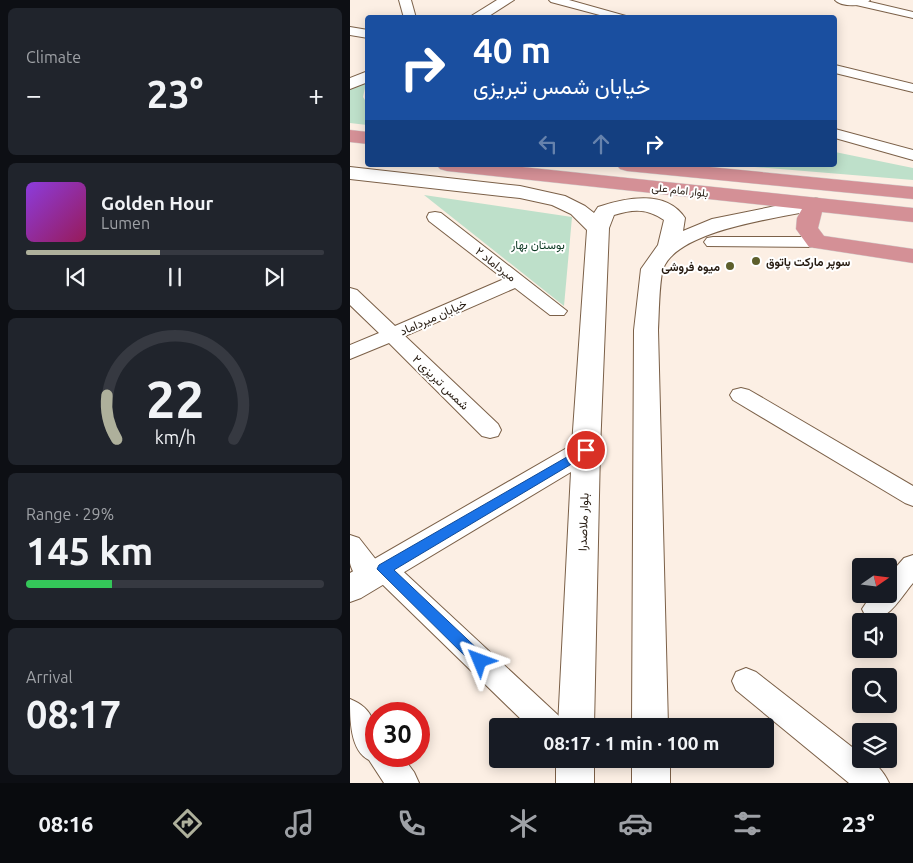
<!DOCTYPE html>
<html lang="en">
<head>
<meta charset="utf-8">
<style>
  :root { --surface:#171b24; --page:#20242c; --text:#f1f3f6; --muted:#9ea1a6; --line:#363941; --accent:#aeb09b }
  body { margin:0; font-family:Ubuntu,Vazirmatn,sans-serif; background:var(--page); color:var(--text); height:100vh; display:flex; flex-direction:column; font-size:19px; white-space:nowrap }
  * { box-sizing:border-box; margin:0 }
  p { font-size:16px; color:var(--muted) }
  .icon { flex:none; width:28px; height:28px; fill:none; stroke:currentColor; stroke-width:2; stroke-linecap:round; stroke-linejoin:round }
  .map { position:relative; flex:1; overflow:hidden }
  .side { display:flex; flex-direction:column; gap:8px; padding:8px; background:#0d0f14; width:350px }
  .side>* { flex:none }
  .banner { position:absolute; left:15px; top:15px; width:472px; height:152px; border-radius:5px; box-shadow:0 2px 12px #0003; background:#1a4fa0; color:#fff; overflow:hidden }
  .needle { width:32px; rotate:76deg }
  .tools { position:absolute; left:502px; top:558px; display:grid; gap:10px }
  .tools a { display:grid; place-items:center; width:45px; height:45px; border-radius:5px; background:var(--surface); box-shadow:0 2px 12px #0003; font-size:25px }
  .speed { position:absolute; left:15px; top:702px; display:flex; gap:10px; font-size:25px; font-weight:700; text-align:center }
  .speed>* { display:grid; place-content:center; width:65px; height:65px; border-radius:50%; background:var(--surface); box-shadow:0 2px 12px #0003; line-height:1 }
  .speed .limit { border:8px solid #d22; background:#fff; color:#111 }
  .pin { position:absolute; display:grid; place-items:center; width:42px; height:42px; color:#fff; margin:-21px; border:2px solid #fff; border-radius:50%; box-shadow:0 1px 5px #0007 }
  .me { position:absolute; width:55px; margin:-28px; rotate:314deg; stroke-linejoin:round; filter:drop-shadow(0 0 4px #0008) }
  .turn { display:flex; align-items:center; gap:18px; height:105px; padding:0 25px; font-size:22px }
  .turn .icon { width:65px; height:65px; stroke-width:2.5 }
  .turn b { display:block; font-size:35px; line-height:42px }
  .lanes { display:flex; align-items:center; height:48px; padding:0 25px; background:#0003; justify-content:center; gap:25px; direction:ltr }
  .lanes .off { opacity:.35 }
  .big { font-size:38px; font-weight:700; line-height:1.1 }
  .side .card { flex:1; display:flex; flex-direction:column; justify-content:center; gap:8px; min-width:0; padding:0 18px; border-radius:8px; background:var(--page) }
  .side .dial { align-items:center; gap:0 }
  .dial svg { height:130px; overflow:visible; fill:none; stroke:var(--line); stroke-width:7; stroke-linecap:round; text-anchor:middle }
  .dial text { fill:var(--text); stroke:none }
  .song { display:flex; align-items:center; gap:15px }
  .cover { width:60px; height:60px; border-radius:8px; background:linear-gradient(135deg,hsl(270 70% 55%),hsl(330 70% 35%)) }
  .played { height:5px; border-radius:2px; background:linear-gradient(90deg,var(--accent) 45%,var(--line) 45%) }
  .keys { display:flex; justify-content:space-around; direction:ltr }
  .heat { display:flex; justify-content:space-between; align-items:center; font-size:28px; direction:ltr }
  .charge { height:8px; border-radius:4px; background:linear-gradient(90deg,#34c759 29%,var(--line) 0) }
  .trip { position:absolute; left:139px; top:718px; width:285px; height:50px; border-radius:5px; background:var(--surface); box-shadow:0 2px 12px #0003; font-weight:700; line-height:50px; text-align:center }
  .dock { display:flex; height:80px; justify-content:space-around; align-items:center; background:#090b0e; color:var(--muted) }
  .dock .icon { width:35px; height:35px }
  .dock .on { color:var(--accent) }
  .dock b { font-size:22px; color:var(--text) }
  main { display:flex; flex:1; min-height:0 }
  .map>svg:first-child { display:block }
</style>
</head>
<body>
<main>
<section class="side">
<div class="card"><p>Climate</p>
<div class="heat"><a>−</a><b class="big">23°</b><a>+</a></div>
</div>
<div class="card">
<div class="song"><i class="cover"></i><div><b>Golden Hour</b><p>Lumen</p></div></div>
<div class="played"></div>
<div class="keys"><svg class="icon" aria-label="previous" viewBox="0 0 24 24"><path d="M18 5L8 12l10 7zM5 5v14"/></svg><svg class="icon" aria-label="pause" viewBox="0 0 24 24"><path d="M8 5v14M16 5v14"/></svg><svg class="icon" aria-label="next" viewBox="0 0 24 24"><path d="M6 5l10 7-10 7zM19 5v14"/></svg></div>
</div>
<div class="card dial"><svg viewBox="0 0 100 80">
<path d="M14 69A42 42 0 1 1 86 69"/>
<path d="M14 69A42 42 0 0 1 8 42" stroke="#aeb09b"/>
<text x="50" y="56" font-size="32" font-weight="700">22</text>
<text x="50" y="72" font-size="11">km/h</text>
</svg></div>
<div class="card"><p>Range · 29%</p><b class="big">145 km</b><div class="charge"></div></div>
<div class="card"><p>Arrival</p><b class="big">08:17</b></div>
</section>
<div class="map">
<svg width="563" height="783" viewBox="0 0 563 783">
  <rect width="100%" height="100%" fill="#fcefe4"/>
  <g fill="#bee0ca">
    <path d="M17 79 13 97 17 103V125L0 123V87Z"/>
    <path d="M485 152 563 168V180L380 165H485Z"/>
    <path d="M74 195 222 217 214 306Z"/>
  </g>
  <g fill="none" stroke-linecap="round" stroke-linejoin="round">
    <g stroke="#7b6048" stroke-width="2">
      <g id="minor">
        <path d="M49 0H61L66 18H54Z"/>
        <path d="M199 0H219L283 18H261L201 2Z"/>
        <path d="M491 0H512L563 12V18L493 2Z"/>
        <path d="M0 27 18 30V38L0 35Z"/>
        <path d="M485 65 563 84V92L485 73Z"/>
        <path d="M485 129 563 150V160L485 138Z"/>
        <path d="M85 212 91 213 217 311 214 315H200L165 288 55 336 148 424 151 430 148 436 140 438 132 436 39 343 0 359V345L29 333 0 305V288L7 290 45 326 154 279 79 221 77 217 79 213Z"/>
        <path d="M363 237H467L473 238 476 242 473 246 467 247 357 246 354 242 357 238Z"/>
        <path d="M391 388 399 390 563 486V506L555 503 383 400 380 395 383 390Z"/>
        <path d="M0 535 9 538 27 561 34 559 43 562 209 716 213 726H178L32 584C18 588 3 578 0 563 0 555 0 544 0 535Z"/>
        <path d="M563 555V583C550 598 537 625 516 617L512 609 522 594H539V575L554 558Z"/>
        <path d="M396 668 406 672 511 754V759C524 759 534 772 539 783H499L386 690 382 681 386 672Z"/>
        <path d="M0 699C28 710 26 731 26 756H52L64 772 69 783H34L19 760C0 751 0 719 0 699Z"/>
      </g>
    </g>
    <g stroke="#7b6048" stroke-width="2">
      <g id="tertiary">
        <path d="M147 0H164L136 18H118Z"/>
        <path d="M485 0H520C514 7 491 7 485 0Z"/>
        <path d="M18 71V82L0 89V78Z"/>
        <path d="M0 167 170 186 215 196 235 206 244 213 248 207C275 198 316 189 335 218L333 231 362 219 465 198 472 200 475 204 472 208 465 210C428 218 327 230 313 269 309 282 309 315 308 330L318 726H282L284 330 291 269 308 245 314 220C297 208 283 209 264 215L259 228 250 450 244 726H208L221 472 11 598 0 602V573L222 445 237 230 221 214 202 205 170 198 0 179Z"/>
        <rect x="206" y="759" width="38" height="24"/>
        <rect x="282" y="759" width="38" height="24"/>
      </g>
    </g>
    <g stroke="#d4d2d0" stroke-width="1">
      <g id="trunk">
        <path d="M0 130 18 132V144L0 142Z"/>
        <path d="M87 165H154L563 208V222L472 212 468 228 474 236 563 249V263L459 247 446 229 447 218 452 209 97 171 90 169Z"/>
        <path d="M267 165H339L563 187V199L277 171 270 169Z"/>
      </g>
    </g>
    <use href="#minor" fill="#fff" fill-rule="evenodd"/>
    <use href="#tertiary" fill="#fff" fill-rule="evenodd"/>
    <use href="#trunk" fill="#d49096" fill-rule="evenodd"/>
  </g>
  <path fill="#1a73e8" stroke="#114b97" d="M236 446 240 447 242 450 240 453 44 570 135 656 137 661 135 665 130 667 124 665 27 569 29 565Z"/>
  <g fill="#5d5f2c" stroke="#fff" stroke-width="2">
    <circle cx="406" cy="261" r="5"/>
    <circle cx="380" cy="266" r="5"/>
  </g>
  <g text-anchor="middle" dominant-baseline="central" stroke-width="4" stroke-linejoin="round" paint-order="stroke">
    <g font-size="11" fill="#271c12" stroke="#fff">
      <text transform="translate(330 190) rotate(6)">بلوار امام علی</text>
    </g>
    <g font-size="12" fill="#0c3822" stroke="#fff">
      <text x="188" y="244">بوستان بهار</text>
    </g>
    <g font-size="12" font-weight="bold" fill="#271c12" stroke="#fff" text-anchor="start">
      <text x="416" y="261">سوپر مارکت پاتوق</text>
      <text x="370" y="266" text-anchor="end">میوه فروشی</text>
    </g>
    <g font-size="12" fill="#271c12" stroke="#fff">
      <text transform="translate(146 264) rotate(38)">میرداماد ۲</text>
      <text transform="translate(83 317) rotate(-24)">خیابان میرداماد</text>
      <text transform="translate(91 382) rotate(44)">شمس تبریزی ۲</text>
      <text transform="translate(233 522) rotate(-88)">بلوار ملاصدرا</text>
    </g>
  </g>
</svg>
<div class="tools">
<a><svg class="needle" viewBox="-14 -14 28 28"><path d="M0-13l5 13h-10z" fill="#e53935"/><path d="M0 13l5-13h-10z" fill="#9ea1a6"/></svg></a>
<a><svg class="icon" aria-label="sound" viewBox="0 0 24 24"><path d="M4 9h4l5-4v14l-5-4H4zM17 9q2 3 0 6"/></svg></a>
<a><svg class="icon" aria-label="search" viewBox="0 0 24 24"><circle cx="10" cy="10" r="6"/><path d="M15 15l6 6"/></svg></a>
<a><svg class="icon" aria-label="layers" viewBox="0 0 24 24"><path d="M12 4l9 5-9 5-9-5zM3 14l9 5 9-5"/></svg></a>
</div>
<div class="speed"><div class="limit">30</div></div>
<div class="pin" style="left:236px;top:450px;background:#d93025"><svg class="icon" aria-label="arrive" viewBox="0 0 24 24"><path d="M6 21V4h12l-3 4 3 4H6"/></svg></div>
<svg class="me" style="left:130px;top:661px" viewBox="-20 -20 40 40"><path d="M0-17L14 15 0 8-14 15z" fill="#1a73e8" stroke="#fff" stroke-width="4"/></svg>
<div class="trip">08:17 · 1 min · 100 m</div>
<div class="banner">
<div class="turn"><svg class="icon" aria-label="right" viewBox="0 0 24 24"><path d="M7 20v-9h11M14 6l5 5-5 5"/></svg><div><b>40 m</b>خیابان شمس تبریزی</div></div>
<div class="lanes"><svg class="icon off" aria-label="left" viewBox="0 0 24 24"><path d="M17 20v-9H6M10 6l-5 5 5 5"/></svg><svg class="icon off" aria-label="ahead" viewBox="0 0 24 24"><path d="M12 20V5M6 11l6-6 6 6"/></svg><svg class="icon" aria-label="right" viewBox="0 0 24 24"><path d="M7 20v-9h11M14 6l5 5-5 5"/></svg></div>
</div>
</div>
</main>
<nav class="dock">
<b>08:16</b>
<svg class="icon on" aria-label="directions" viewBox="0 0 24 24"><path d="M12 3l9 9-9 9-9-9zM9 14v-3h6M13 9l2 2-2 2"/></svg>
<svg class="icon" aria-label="music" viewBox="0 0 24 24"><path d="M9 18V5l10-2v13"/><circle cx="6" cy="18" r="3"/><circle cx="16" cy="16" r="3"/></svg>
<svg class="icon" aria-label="phone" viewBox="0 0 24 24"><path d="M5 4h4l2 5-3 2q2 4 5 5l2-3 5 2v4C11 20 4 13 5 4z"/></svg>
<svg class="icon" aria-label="climate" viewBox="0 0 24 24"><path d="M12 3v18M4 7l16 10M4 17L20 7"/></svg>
<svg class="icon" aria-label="car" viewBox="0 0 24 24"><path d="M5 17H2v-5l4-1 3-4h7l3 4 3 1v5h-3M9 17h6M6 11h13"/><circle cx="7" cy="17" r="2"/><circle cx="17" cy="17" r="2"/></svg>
<svg class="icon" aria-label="filters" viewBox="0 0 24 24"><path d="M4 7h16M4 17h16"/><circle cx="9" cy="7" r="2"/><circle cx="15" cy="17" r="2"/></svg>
<b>23°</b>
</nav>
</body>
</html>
